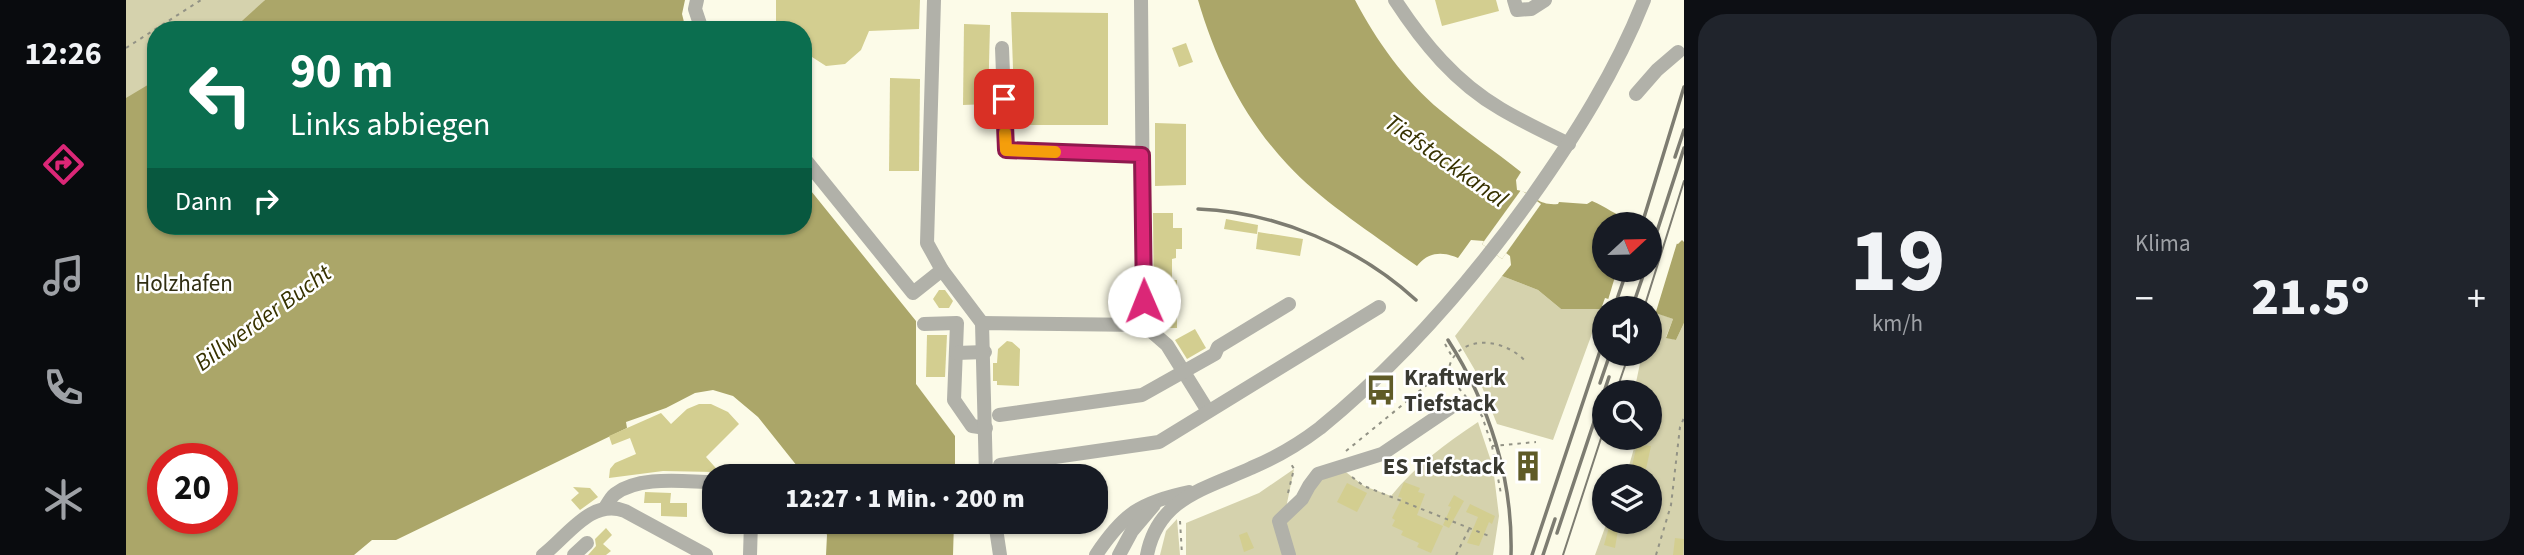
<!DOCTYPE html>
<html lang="de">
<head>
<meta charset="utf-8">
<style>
  :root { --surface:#171b24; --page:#20242c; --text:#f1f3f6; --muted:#9ea1a6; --accent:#db2777 }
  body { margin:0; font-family:"Source Sans 3",sans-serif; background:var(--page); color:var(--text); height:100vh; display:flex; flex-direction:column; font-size:26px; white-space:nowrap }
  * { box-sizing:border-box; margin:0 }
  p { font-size:23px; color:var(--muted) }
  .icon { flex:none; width:38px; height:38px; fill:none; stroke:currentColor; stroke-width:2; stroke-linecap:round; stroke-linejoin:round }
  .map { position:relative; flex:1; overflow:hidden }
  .details { display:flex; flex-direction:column; gap:14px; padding:14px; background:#0d0f14; width:840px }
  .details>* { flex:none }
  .banner { position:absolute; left:21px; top:21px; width:665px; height:214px; border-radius:28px; box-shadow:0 2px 5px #0004; background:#0b6e4f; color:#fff; overflow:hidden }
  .needle { width:46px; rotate:68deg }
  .buttons { position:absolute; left:1466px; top:212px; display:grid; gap:14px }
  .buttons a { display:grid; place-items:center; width:70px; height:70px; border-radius:50%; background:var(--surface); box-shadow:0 2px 5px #0004; font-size:35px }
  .speed { position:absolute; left:21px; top:443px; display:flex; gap:14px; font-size:35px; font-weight:700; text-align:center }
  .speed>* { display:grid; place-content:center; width:91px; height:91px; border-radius:50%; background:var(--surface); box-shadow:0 2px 5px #0004; line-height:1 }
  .speed .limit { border:10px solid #d22; background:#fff; color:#111 }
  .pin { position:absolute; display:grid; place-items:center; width:60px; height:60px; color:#fff; margin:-30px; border-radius:14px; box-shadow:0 4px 10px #0006 }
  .me { position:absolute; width:77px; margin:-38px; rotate:359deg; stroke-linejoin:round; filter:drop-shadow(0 0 5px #0008) }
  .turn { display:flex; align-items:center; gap:24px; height:147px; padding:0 28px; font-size:32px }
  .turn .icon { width:91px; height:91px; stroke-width:2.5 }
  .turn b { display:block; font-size:49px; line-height:60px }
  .then { display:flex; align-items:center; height:66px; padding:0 28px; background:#0003; gap:14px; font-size:26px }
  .big { font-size:52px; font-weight:800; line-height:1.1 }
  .details .tile { flex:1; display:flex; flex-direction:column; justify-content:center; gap:10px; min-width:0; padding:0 24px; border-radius:28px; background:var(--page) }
  .details .dial { align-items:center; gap:0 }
  .dial b { font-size:91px; line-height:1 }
  .heat { display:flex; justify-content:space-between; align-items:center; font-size:38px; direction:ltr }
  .details .tiles { flex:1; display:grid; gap:14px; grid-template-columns:repeat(2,1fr) }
  .trip { position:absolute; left:576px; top:464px; width:406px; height:70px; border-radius:28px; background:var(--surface); box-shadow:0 2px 5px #0004; font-weight:800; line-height:70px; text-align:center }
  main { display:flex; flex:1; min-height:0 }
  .tabs { display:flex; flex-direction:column; width:126px; justify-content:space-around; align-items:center; background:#090b0e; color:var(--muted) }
  .tabs .icon { width:49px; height:49px }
  .tabs .selected { color:var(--accent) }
  .tabs b { font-size:32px; color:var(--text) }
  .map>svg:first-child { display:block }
</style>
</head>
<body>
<main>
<nav class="tabs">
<b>12:26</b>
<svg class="icon selected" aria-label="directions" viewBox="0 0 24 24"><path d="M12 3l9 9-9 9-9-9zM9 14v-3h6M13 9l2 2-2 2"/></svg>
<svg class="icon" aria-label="music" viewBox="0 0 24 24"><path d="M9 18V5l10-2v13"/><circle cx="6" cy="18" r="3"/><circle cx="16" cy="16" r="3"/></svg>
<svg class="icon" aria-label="phone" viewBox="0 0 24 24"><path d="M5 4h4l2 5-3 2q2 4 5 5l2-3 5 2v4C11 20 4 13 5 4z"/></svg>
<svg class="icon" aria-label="climate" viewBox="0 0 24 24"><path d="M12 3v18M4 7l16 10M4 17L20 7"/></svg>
</nav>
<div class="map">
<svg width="1558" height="555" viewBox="0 0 1558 555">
  <rect width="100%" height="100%" fill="#fcfbe8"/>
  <g fill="#d5d2ad">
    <path d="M0 0H139L132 8 163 30H30V226L0 392Z"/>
    <path d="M1376 276 1412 290 1435 309H1475L1427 440 1371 424 1350 372 1329 336Z"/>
    <path d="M1529 312 1547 319 1540 337 1550 340 1558 323V555H1469L1481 522H1524V476H1500L1511 438H1524V392H1508L1516 354H1524V327Z"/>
    <path d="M1352 422 1367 467 1373 516 1367 555H1060V523L1133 493 1168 469 1159 513 1183 486 1212 466 1238 486 1265 496C1290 465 1319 444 1352 422Z"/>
    <path d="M1051 519 1054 555H1034L1040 531Z"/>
  </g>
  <g fill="#aba669" fill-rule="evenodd">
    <path d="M139 0H559L556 14 560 30H106Z"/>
    <path d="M1072 0H1229C1250 40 1279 81 1314 110 1340 132 1369 151 1395 172L1390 180 1391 190C1408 193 1410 206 1432 204L1433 202 1461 204 1466 201C1480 207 1490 215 1503 220L1501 224H1479V270H1524V235L1552 244 1556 240 1558 242V323L1550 340 1540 338 1547 319 1524 311V308H1515L1479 298 1475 309H1435L1412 290 1376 276 1385 265 1384 256 1380 253 1376 259 1356 244 1358 241 1345 240 1332 258C1316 251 1302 252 1291 266L1278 257C1239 228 1194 200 1161 164 1117 117 1090 61 1072 0Z"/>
    <path d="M30 80V226H677V181L790 321V384L829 436V476H679L632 417 607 396 587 390 569 393 540 408 500 422 501 428 270 540H246L228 555H0V98ZM37 458H96V518H37Z"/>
    <path d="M696 522H828L827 555H700L701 535Z"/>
  </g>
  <g fill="#fcfbe8">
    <path d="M1395 190 1415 204 1376 259 1356 244Z"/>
    <path d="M1524 234 1551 243 1529 315 1524 314V308H1506L1482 300 1491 270H1524Z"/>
  </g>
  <g fill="#d3ce90">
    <path d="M650 0H794L793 29 743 31 735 50 719 64 700 66 686 57 677 45V30H650Z"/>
    <path d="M1309 0H1370L1373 11 1316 26Z"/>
    <path d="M885 12 982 13V125H889Z"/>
    <path d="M838 24 864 25 862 104 837 105Z"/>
    <path d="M1060 43 1067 62 1053 67 1046 48Z"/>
    <path d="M764 78 794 79 793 171H763Z"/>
    <path d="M1029 123 1060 124V185L1029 186Z"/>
    <path d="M1027 213H1047V228H1056V249H1050V258L1046 259V280H1051V328H1036L1028 321Z"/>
    <path d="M1100 219 1132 225 1131 234 1098 229Z"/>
    <path d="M1132 232 1177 239 1174 256 1130 249Z"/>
    <path d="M813 290H819L827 301 823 308H813L807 299Z"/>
    <path d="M1069 329 1080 348 1061 359 1049 340Z"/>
    <path d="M801 335H821L819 377H800Z"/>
    <path d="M881 341 886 342 894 349 893 386 871 385V381H867V363H871L872 349Z"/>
    <path d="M573 404H585L602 412 613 424 580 457 596 475 588 472 537 471 483 478 484 469 489 463 510 454 504 438 486 445 483 436 535 413 545 424 561 409Z"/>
    <path d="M1511 444 1525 446 1520 469 1506 466Z"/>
    <path d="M1407 451 1412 479 1398 482 1392 454Z"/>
    <path d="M1278 482 1294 488 1292 492 1299 494 1291 515 1317 526 1305 553 1291 547 1293 543 1275 535 1277 531 1266 526 1269 520 1266 518 1276 498 1272 497Z"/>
    <path d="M1221 483 1241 493 1231 512 1211 502Z"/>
    <path d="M447 487 464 488 472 497 454 510 445 500 453 493Z"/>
    <path d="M519 492 545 493 544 503H561V517L535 516V503H518Z"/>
    <path d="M1328 495 1338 501 1323 528 1317 525 1325 507 1322 506Z"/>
    <path d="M1344 504 1369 516 1366 524 1363 522 1353 546 1341 543 1352 517 1340 512Z"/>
    <path d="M1483 527 1492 530 1489 548 1478 545Z"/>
    <path d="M480 528 486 535 477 544 485 551 480 555H462L470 546 469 539Z"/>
    <path d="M1121 532 1128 548 1118 552 1113 535Z"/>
    <path d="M1549 538 1558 539 1557 555H1547Z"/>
  </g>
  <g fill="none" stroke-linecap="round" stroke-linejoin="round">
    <g stroke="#929285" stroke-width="2" stroke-dasharray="3.5 5" stroke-linecap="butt">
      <path d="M0 48 75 0"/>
      <path d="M1319 344 1327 358"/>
      <path d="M1322 375 1356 416 1366 446 1375 494"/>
      <path d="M1366 446 1410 442"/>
      <path d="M1220 451 1302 384 1321 374C1323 369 1324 362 1327 358 1344 333 1383 342 1400 362"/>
      <path d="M1226 477 1238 486 1363 536"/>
      <path d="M1162 493 1168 469 1165 464"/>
      <path d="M1054 521 1056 555"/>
      <path d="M1330 555 1343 529"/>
      <path d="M1530 555 1545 505 1554 427 1558 418"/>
    </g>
    <g stroke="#b1b1a9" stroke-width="14">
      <path d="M571 0 569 9 576 30"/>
      <path d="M808 0 801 243 816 270"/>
      <path d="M1269 0C1297 43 1330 83 1375 109 1397 122 1420 133 1443 144"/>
      <path d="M1388 0 1391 10 1405 9 1419 0"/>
      <path d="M876 48 880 150 1016 155"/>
      <path d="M1510 94 1531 70 1552 52"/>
      <path d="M677 157 787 293 816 270 856 323"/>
      <path d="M798 324 831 323 828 400 846 426 860 428"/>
      <path d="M1018 325 1041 345 1082 411"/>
      <path d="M830 353 859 352"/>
      <path d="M873 415 1016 395 1089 354 1092 347 1163 304"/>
      <path d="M874 465 1033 442 1253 307"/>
      <path d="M860 476 856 323 1018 325 1015 0"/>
      <path d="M479 508C482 503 485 497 489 494 514 475 559 482 588 482"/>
      <path d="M869 522 874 555"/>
      <path d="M417 555C442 536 465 498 499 511L580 555"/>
      <path d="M448 555 461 543"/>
      <path d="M624 555 625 522"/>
      <path d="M970 555C997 514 1015 502 1063 492"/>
      <path d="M993 555 1006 531 1028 505"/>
      <path d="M1021 555C1032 498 1079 489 1125 468 1149 458 1173 444 1194 428 1275 362 1344 283 1405 198 1449 136 1490 71 1518 0"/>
      <path d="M1163 555 1153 521 1176 499 1183 486 1192 474 1256 454 1324 408"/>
    </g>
    <g stroke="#7d7c71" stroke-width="2">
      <path d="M1518 308 1558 181"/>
      <path d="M1490 392 1503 354"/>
      <path d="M1437 555 1479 426"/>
    </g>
    <g stroke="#7d7c71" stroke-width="3.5">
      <path d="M1549 157 1558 130"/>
      <path d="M1072 209C1151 212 1232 247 1290 300"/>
      <path d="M1516 224 1558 87"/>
      <path d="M1524 253 1558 148"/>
      <path d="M1488 308 1501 270"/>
      <path d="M1506 308 1519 270"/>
      <path d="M1322 340C1363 404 1387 478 1385 555"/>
      <path d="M1474 383 1484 354"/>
      <path d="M1431 533 1483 377"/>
      <path d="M1406 555 1479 336"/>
      <path d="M1417 555 1429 519"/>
    </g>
  </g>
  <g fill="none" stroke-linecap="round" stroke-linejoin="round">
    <g stroke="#8e194d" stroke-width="18">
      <path id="route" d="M878 99 880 150 1016 155 1018 301"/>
    </g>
    <use href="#route" stroke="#db2777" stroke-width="12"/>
    <path stroke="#f59e0b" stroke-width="12" d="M879 133 880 150 929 152"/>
  </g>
  <defs>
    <g id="bus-bare" transform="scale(2.415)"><path d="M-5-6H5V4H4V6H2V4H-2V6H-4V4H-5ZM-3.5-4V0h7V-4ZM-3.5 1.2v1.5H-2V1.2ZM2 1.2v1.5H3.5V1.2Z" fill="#5f5b27" stroke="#fff" stroke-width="2.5" paint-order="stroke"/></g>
    <g id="building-bare" transform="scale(2.415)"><path d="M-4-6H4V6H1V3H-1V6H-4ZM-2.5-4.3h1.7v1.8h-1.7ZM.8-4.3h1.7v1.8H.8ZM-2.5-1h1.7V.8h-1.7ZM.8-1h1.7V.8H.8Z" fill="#5f5b27" stroke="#fff" stroke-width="2.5" paint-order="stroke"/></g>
  </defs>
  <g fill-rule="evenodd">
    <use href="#bus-bare" x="1255" y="390"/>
    <use href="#building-bare" x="1402" y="466"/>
  </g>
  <g text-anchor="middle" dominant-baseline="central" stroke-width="5" stroke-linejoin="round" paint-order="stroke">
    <g font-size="23" fill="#312e12" stroke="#fff">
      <text x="58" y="283">Holzhafen</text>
    </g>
    <g font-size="23" font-weight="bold" fill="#3a3a32" stroke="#fff" text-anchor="start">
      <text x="1278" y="377">Kraftwerk<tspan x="1278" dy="26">Tiefstack</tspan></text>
      <text x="1379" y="466" text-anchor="end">ES Tiefstack</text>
    </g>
    <g font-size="24" font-style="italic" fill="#373200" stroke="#fff">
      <text transform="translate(1320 161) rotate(35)">Tiefstackkanal</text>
      <text transform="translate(137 318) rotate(-36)">Billwerder Bucht</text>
    </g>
  </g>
</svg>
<div class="buttons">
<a><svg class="needle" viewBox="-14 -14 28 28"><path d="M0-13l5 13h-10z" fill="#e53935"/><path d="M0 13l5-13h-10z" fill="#9ea1a6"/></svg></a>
<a><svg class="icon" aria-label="sound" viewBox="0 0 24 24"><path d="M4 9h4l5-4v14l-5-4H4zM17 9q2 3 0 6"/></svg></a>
<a><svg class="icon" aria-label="search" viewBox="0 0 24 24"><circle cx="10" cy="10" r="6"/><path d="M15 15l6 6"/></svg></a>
<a><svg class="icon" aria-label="layers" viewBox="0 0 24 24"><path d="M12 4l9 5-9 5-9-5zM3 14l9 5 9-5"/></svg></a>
</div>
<div class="speed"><div class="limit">20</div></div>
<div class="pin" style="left:878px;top:99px;background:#d93025"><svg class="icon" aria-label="arrive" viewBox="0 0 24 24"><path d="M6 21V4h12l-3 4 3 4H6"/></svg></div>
<svg class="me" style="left:1018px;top:301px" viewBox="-20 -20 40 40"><circle r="19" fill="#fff"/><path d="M0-13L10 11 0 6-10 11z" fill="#db2777"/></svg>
<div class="trip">12:27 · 1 Min. · 200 m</div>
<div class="banner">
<div class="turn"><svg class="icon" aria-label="left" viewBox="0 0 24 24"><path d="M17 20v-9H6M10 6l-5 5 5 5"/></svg><div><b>90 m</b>Links abbiegen</div></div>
<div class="then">Dann<svg class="icon" aria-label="right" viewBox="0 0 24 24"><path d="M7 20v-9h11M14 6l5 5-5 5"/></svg></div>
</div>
</div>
<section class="details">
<div class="tiles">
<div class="tile dial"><b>19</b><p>km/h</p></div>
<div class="tile"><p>Klima</p>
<div class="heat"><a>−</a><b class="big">21.5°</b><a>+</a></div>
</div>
</div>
</section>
</main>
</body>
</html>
